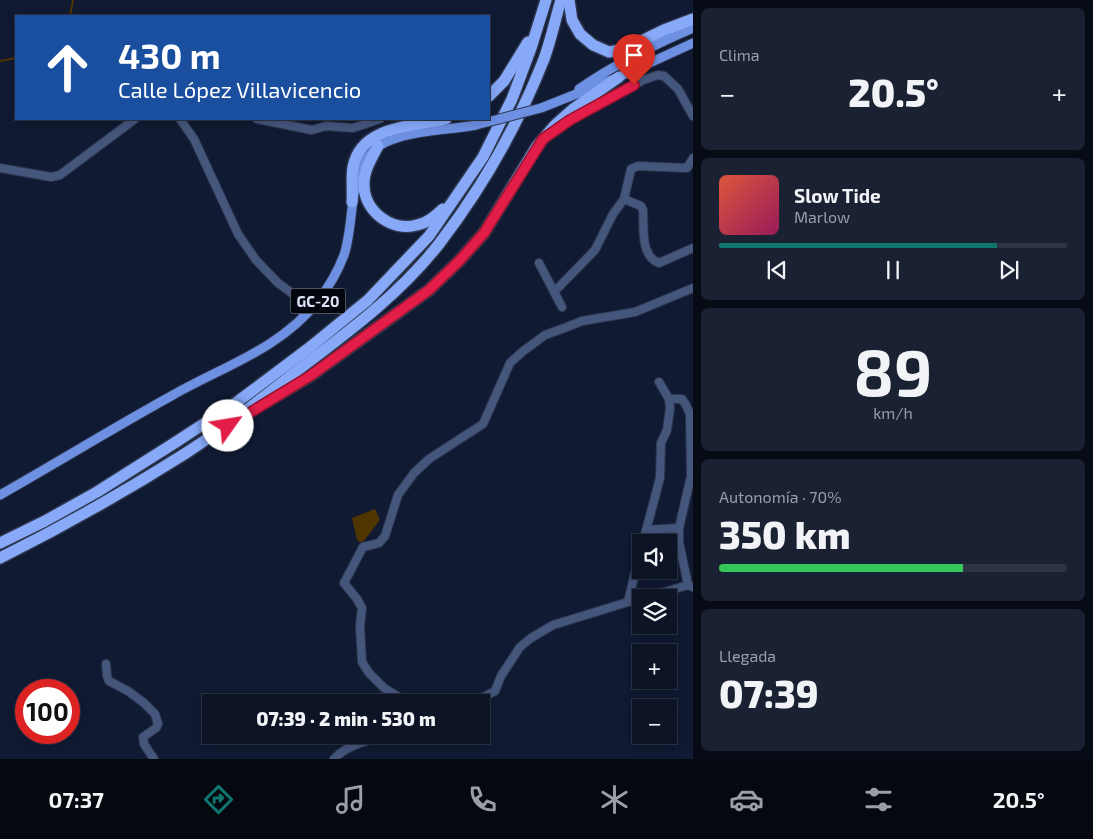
<!DOCTYPE html>
<html lang="es">
<head>
<meta charset="utf-8">
<style>
  :root { --surface:#0c1426; --page:#1a2132; --text:#f1f3f6; --muted:#9a9ea7; --line:#2c3343; --accent:#0f766e }
  body { margin:0; font-family:"Exo 2",sans-serif; background:var(--page); color:var(--text); height:100vh; display:flex; flex-direction:column; font-size:19px; white-space:nowrap }
  * { box-sizing:border-box; margin:0 }
  p { font-size:16px; color:var(--muted) }
  .icon { flex:none; width:28px; height:28px; fill:none; stroke:currentColor; stroke-width:2; stroke-linecap:round; stroke-linejoin:round }
  .map { position:relative; flex:1; overflow:hidden }
  .panel { display:flex; flex-direction:column; gap:8px; padding:8px; background:#070b15; width:400px }
  .panel>* { flex:none }
  .banner { position:absolute; left:15px; top:15px; width:475px; height:105px; border-radius:0px; box-shadow:0 2px 12px #0003,0 0 0 1px var(--line); background:#1a4fa0; color:#fff; overflow:hidden }
  .buttons { position:absolute; left:632px; top:534px; display:grid; gap:10px }
  .buttons a { display:grid; place-items:center; width:45px; height:45px; border-radius:0px; background:var(--surface); box-shadow:0 2px 12px #0003,0 0 0 1px var(--line); font-size:25px }
  .speed { position:absolute; left:15px; top:679px; display:flex; gap:10px; font-size:25px; font-weight:700; text-align:center }
  .speed>* { display:grid; place-content:center; width:65px; height:65px; border-radius:50%; background:var(--surface); box-shadow:0 2px 12px #0003,0 0 0 1px var(--line); line-height:1 }
  .speed .limit { border:8px solid #d22; background:#fff; color:#111 }
  .pin { position:absolute; display:grid; place-items:center; width:42px; height:42px; color:#fff; margin:-51px -21px; border-radius:50% 50% 50% 0; rotate:-45deg; box-shadow:0 0 5px #0007 }
  .pin .icon { rotate:45deg }
  .me { position:absolute; width:55px; margin:-28px; rotate:58deg; stroke-linejoin:round; filter:drop-shadow(0 0 4px #0008) }
  .turn { display:flex; align-items:center; gap:18px; height:105px; padding:0 20px; font-size:22px }
  .turn .icon { width:65px; height:65px; stroke-width:2.5 }
  .turn b { display:block; font-size:35px; line-height:42px }
  .big { font-size:38px; font-weight:800; line-height:1.1 }
  .panel .card { flex:1; display:flex; flex-direction:column; justify-content:center; gap:8px; min-width:0; padding:0 18px; border-radius:8px; background:var(--page) }
  .panel .dial { align-items:center; gap:0 }
  .dial b { font-size:65px; line-height:1 }
  .song { display:flex; align-items:center; gap:15px }
  .cover { width:60px; height:60px; border-radius:8px; background:linear-gradient(135deg,hsl(10 70% 55%),hsl(330 70% 35%)) }
  .played { height:5px; border-radius:2px; background:linear-gradient(90deg,var(--accent) 80%,var(--line) 80%) }
  .keys { display:flex; justify-content:space-around; direction:ltr }
  .heat { display:flex; justify-content:space-between; align-items:center; font-size:28px; direction:ltr }
  .charge { height:8px; border-radius:4px; background:linear-gradient(90deg,#34c759 70%,var(--line) 0) }
  .trip { position:absolute; left:202px; top:694px; width:288px; height:50px; border-radius:0px; background:var(--surface); box-shadow:0 2px 12px #0003,0 0 0 1px var(--line); font-weight:800; line-height:50px; text-align:center }
  .menu { display:flex; height:80px; justify-content:space-around; align-items:center; background:#05080f; color:var(--muted) }
  .menu .icon { width:35px; height:35px }
  .menu .on { color:var(--accent) }
  .menu b { font-size:22px; color:var(--text) }
  main { display:flex; flex:1; min-height:0 }
  .map>svg:first-child { display:block }
</style>
</head>
<body>
<main>
<div class="map">
<svg width="693" height="759" viewBox="0 0 693 759">
  <rect width="100%" height="100%" fill="#101a32"/>
  <path fill="#4f3500" d="M375 509 380 520 363 542H360L357 540 352 518Z"/>
  <g fill="none" stroke-linecap="round" stroke-linejoin="round">
    <g stroke="#4f3500" stroke-width="2">
      <path d="M70 16 73 0"/>
      <path d="M0 61 16 58"/>
    </g>
    <g stroke="#2c364d" stroke-width="10">
      <g id="minor">
        <path d="M180 119 194 139 238 234 256 260 278 283 293 294 303 298 318 301"/>
        <path d="M257 119 312 130 326 126 353 128 380 119"/>
        <path d="M559 128 570 120 643 80 658 75 664 76 678 89 693 116"/>
        <path d="M0 168 51 177 60 175 135 119"/>
        <path d="M624 199 641 206 643 210C644 227 640 256 659 263L693 248"/>
        <path d="M539 263 562 307"/>
        <path d="M554 292 595 250 613 214 624 199 631 169 638 166 687 168 693 158"/>
        <path d="M294 296 301 304 303 318"/>
        <path d="M669 399H682L686 405 690 414 691 476 679 528V542L688 585"/>
        <path d="M646 530 679 528"/>
        <path d="M643 542 660 478 661 443 667 430 670 408 669 399 659 382"/>
        <path d="M644 598 688 585 693 587"/>
        <path d="M628 602 641 548"/>
        <path d="M106 664 107 676 109 681 128 691 144 703 155 714 158 724 156 728 143 737 144 744 154 759"/>
        <path d="M407 702 384 688 369 673 362 662 360 626 362 608 357 599 344 583 363 547 379 543 385 536 398 495 414 473 429 459 483 424 510 363 522 352 545 335 567 327 582 321 635 312 693 288"/>
        <path d="M474 702 495 691 501 676 520 647 531 638 553 625 641 598"/>
        <path d="M334 759C348 743 376 738 395 735"/>
      </g>
    </g>
    <g stroke="#2c364d" stroke-width="11">
      <g id="major">
        <path d="M579 89C614 65 653 45 693 28"/>
        <path d="M541 108 619 77 693 43"/>
        <path d="M0 495C58 462 115 427 173 395 224 366 280 349 318 301 328 288 338 271 344 255 357 217 344 157 391 140 417 130 449 130 476 125"/>
      </g>
    </g>
    <g stroke="#2c364d" stroke-width="14">
      <g id="highway">
        <path d="M569 0 572 20 580 34 593 45 609 52 625 49 664 30 693 19"/>
        <path d="M489 96 504 81 528 42"/>
        <path d="M378 146C372 158 363 171 364 186 365 212 392 232 417 225 428 223 435 216 443 209"/>
        <path d="M352 202C353 190 351 178 353 167 361 125 415 126 446 119"/>
        <path d="M266 402 310 376 429 290 460 260 484 233 537 146 555 125 573 109 619 77"/>
        <path d="M0 543 45 521 97 492 176 442 237 402 309 348 368 300 429 236 483 157 512 99 531 48 546 0"/>
        <path d="M0 558C64 526 126 491 186 453 225 428 262 398 298 370 348 332 400 294 439 244 482 188 518 125 544 59 551 40 555 20 561 0"/>
      </g>
    </g>
    <use href="#minor" stroke="#45567d" stroke-width="8"/>
    <use href="#major" stroke="#6e90e3" stroke-width="9"/>
    <use href="#highway" stroke="#87a9f8" stroke-width="11"/>
    <g stroke="#2c364d" stroke-width="11" stroke-linecap="butt">
      <path id="major-bridge" d="M476 125 541 108"/>
    </g>
    <use href="#major-bridge" stroke="#6e90e3" stroke-width="9"/>
  </g>
  <g fill="none" stroke-linecap="round" stroke-linejoin="round">
    <g stroke="#92132f" stroke-width="12">
      <path id="route" d="M228 426 310 376 429 290 460 260 484 233 543 139 570 120 634 85"/>
    </g>
    <use href="#route" stroke="#e11d48" stroke-width="9"/>
  </g>
  <g text-anchor="middle" dominant-baseline="central" stroke-width="5" stroke-linejoin="round" paint-order="stroke">
    <rect fill="#03060f" stroke="#9aa0af" stroke-width="1" x="290.5" y="288.5" width="55" height="25" rx="4"/>
    <g font-size="15" font-weight="bold" fill="#dae2f3">
      <text x="318" y="301">GC-20</text>
    </g>
  </g>
</svg>
<div class="buttons">
<a><svg class="icon" aria-label="sound" viewBox="0 0 24 24"><path d="M4 9h4l5-4v14l-5-4H4zM17 9q2 3 0 6"/></svg></a>
<a><svg class="icon" aria-label="layers" viewBox="0 0 24 24"><path d="M12 4l9 5-9 5-9-5zM3 14l9 5 9-5"/></svg></a>
<a>+</a>
<a>−</a>
</div>
<div class="speed"><div class="limit">100</div></div>
<div class="pin" style="left:634px;top:85px;background:#d93025"><svg class="icon" aria-label="arrive" viewBox="0 0 24 24"><path d="M6 21V4h12l-3 4 3 4H6"/></svg></div>
<svg class="me" style="left:228px;top:426px" viewBox="-20 -20 40 40"><circle r="19" fill="#fff"/><path d="M0-13L10 11 0 6-10 11z" fill="#e11d48"/></svg>
<div class="trip">07:39 · 2 min · 530 m</div>
<div class="banner">
<div class="turn"><svg class="icon" aria-label="ahead" viewBox="0 0 24 24"><path d="M12 20V5M6 11l6-6 6 6"/></svg><div><b>430 m</b>Calle López Villavicencio</div></div>
</div>
</div>
<section class="panel">
<div class="card"><p>Clima</p>
<div class="heat"><a>−</a><b class="big">20.5°</b><a>+</a></div>
</div>
<div class="card">
<div class="song"><i class="cover"></i><div><b>Slow Tide</b><p>Marlow</p></div></div>
<div class="played"></div>
<div class="keys"><svg class="icon" aria-label="previous" viewBox="0 0 24 24"><path d="M18 5L8 12l10 7zM5 5v14"/></svg><svg class="icon" aria-label="pause" viewBox="0 0 24 24"><path d="M8 5v14M16 5v14"/></svg><svg class="icon" aria-label="next" viewBox="0 0 24 24"><path d="M6 5l10 7-10 7zM19 5v14"/></svg></div>
</div>
<div class="card dial"><b>89</b><p>km/h</p></div>
<div class="card"><p>Autonomía · 70%</p><b class="big">350 km</b><div class="charge"></div></div>
<div class="card"><p>Llegada</p><b class="big">07:39</b></div>
</section>
</main>
<nav class="menu">
<b>07:37</b>
<svg class="icon on" aria-label="directions" viewBox="0 0 24 24"><path d="M12 3l9 9-9 9-9-9zM9 14v-3h6M13 9l2 2-2 2"/></svg>
<svg class="icon" aria-label="music" viewBox="0 0 24 24"><path d="M9 18V5l10-2v13"/><circle cx="6" cy="18" r="3"/><circle cx="16" cy="16" r="3"/></svg>
<svg class="icon" aria-label="phone" viewBox="0 0 24 24"><path d="M5 4h4l2 5-3 2q2 4 5 5l2-3 5 2v4C11 20 4 13 5 4z"/></svg>
<svg class="icon" aria-label="climate" viewBox="0 0 24 24"><path d="M12 3v18M4 7l16 10M4 17L20 7"/></svg>
<svg class="icon" aria-label="car" viewBox="0 0 24 24"><path d="M5 17H2v-5l4-1 3-4h7l3 4 3 1v5h-3M9 17h6M6 11h13"/><circle cx="7" cy="17" r="2"/><circle cx="17" cy="17" r="2"/></svg>
<svg class="icon" aria-label="filters" viewBox="0 0 24 24"><path d="M4 7h16M4 17h16"/><circle cx="9" cy="7" r="2"/><circle cx="15" cy="17" r="2"/></svg>
<b>20.5°</b>
</nav>
</body>
</html>
